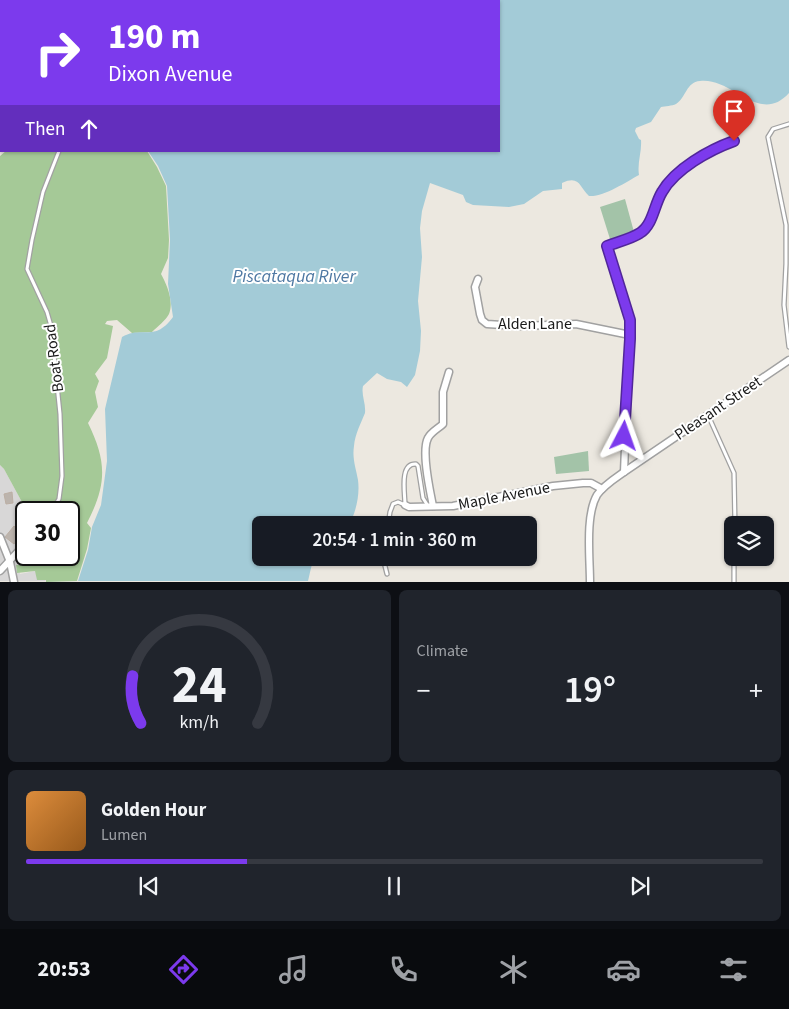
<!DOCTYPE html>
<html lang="en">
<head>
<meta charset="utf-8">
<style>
  :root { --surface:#171b24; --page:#20242c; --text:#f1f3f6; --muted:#9ea1a6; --line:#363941; --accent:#7c3aed }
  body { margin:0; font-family:"Source Sans 3",sans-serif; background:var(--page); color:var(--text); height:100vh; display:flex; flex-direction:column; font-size:19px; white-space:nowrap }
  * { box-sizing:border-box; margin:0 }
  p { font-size:16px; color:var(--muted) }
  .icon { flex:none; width:28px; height:28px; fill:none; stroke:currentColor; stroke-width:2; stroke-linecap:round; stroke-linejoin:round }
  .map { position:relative; height:582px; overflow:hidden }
  .side { display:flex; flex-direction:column; gap:8px; padding:8px; background:#0d0f14; flex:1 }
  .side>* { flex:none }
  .hud { position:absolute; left:0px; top:0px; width:500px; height:152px; box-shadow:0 1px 4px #0004; background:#7c3aed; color:#fff; overflow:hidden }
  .tools { position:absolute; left:724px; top:516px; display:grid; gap:10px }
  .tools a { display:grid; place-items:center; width:50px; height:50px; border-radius:8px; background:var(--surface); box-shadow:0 1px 4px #0004; font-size:25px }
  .speed { position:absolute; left:15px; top:501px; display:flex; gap:10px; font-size:25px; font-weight:700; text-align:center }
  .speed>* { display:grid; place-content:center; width:65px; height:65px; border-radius:50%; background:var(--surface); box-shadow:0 1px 4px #0004; line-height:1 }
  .speed .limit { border:2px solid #111; border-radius:8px; background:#fff; color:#111 }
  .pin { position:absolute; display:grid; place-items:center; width:42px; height:42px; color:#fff; margin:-51px -21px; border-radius:50% 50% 50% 0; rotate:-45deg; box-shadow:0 0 5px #0007 }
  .pin .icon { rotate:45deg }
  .me { position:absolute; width:55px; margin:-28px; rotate:4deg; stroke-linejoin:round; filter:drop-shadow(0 0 4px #0008) }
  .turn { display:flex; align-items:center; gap:18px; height:105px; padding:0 25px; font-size:22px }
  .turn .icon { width:65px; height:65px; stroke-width:2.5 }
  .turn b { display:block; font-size:35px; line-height:42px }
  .then { display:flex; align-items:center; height:48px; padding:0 25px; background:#0003; gap:10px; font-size:19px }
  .big { font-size:38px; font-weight:600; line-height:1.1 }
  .side .tile { flex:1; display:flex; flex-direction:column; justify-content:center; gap:8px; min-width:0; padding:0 18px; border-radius:8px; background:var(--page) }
  .side .dial { align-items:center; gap:0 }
  .dial svg { height:130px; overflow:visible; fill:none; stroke:var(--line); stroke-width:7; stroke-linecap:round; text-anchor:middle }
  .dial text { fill:var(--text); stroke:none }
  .song { display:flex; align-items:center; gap:15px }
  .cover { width:60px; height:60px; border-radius:8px; background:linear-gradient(135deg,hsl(30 70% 55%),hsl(30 70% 35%)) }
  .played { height:5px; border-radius:2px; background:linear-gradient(90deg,var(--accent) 30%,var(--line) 30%) }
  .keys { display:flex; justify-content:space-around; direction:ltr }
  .heat { display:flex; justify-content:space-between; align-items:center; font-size:28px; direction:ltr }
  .side .tiles { flex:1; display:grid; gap:8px; grid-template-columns:1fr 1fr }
  .tile:last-child { grid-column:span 2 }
  .trip { position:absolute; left:252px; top:516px; width:285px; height:50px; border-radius:8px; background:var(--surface); box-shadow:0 1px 4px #0004; font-weight:600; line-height:50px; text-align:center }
  .dock { display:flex; height:80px; justify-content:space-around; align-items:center; background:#090b0e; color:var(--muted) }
  .dock .icon { width:35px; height:35px }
  .dock .on { color:var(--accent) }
  .dock b { font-size:22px; color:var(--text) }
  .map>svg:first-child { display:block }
</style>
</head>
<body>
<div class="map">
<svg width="789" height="582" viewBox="0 0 789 582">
  <rect width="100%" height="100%" fill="#ece8e0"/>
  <path fill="#d8d7d7" d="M0 465 4 469 23 504 33 502 45 512H26V555H54L51 559 17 565 20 574 35 571 46 581H0Z"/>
  <g fill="#a5c997">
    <path d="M0 0H125L1 1 0 96Z"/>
    <path d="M6 151H147L157 167 166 186 169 240 168 258 161 274C167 285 174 301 169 314 166 320 157 327 152 332L132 333 117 320 107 321 105 324 113 326 107 358 95 374 99 381 95 392 98 407 88 423C107 462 107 484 87 523L91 528 87 549 77 581 46 582V580H37L35 571 17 573 16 565H21L41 559 45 561 51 559 54 555H69V512H45L33 502 29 506 23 504 4 469 0 465V156Z"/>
  </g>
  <g fill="#a3c3a8">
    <path d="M625 199 634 232 610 239 600 207Z"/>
    <path d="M588 451 589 471 556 474 554 457Z"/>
  </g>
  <path fill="#a3cbd7" d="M253 0H789V93C759 126 733 77 700 81 686 82 686 98 676 104 672 106 665 106 661 107L651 122 636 128 635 131 639 139 641 140C642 152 637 163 639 175 626 182 604 197 589 196 579 187 580 175 562 183V189L543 191 524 204 509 207 473 205 466 202 463 195 430 183 422 211 420 228 422 257 418 301 421 331 420 351 415 375 407 387 401 382 387 379 377 373 363 386C361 395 366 403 365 413 361 423 355 434 354 446 352 459 356 468 358 480 360 495 356 512 349 525H261V558H315C311 564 310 574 308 581H78L88 550 92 527 101 505 107 461 105 409 122 337C143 325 154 343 173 317L168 284 170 240 167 186 158 166 148 151H499V1H251Z"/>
  <g fill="#bcb4ad" stroke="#bcafa4">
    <path d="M12 492 13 503 6 504 4 494Z"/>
    <path d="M33 503 44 512H25Z"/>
    <path d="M14 526 22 534 14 544 5 537Z"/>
  </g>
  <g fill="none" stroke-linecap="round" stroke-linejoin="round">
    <g stroke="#a1a1a1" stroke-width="5.5">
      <g id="lane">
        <path d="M165 1 166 0"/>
        <path d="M789 124 773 129 768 137 786 225V264L784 305 789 347"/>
        <path d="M708 415 734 473 735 525"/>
        <path d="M51 512 59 499 62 476 60 414 51 326 47 312 27 269 32 240 43 192 59 151"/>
        <path d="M388 525 390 512 393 504 398 502 405 505C405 493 399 463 416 464L418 466 423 498 428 506"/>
        <path d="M383 558 387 574"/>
        <path d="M734 582V558"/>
      </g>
    </g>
    <g stroke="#a1a1a1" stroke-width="9">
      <g id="street">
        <path d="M478 279 475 287 480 314 482 320 487 324 520 326 576 324 630 335"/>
        <path d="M624 472 630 325 628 312 607 246C617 241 631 239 640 233 653 225 654 205 662 192 675 169 709 150 734 141"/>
        <path d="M405 505 409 507 453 506 553 486 583 483H591L602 489"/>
        <path d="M433 506C430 491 421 451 428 438 431 432 439 428 443 424V392L449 372"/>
        <path d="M0 537 10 562 14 582"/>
        <path d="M0 571 26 543"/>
        <path d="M590 582C590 558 585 516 597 495 604 485 614 479 624 472L789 360"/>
      </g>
    </g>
    <use href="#lane" stroke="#fff" stroke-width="3"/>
    <use href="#street" stroke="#fff" stroke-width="6"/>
    <g stroke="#686868" stroke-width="4">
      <g id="rail">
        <path d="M134 1 135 0"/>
        <path d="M0 103 1 102"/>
      </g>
    </g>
    <use href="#rail" stroke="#fff" stroke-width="2" stroke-dasharray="5.5" stroke-linecap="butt"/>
  </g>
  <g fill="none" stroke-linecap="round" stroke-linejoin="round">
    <g stroke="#51269a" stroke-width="12">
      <path id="route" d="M624 436 630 339V320L607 246C617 242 631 239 640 233 653 225 654 205 662 192 675 169 709 150 734 141"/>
    </g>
    <use href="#route" stroke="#7c3aed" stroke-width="9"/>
  </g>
  <g text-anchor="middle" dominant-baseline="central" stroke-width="4" stroke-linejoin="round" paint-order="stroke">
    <g font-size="16" fill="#1a1a1a" stroke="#fff">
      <text x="535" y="324">Alden Lane</text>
      <text transform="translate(54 358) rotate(-97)">Boat Road</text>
      <text transform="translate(718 408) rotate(-34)">Pleasant Street</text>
      <text transform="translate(504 496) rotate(-11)">Maple Avenue</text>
    </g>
    <g font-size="18" font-style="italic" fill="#4e78a3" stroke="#fff">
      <text x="294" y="276">Piscataqua River</text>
    </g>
  </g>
</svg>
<div class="tools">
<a><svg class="icon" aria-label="layers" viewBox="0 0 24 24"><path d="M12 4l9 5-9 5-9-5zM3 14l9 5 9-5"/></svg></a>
</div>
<div class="speed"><div class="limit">30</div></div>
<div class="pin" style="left:734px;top:141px;background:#d93025"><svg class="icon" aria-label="arrive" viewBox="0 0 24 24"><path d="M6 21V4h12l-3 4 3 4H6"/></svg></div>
<svg class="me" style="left:624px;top:436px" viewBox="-20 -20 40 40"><path d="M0-17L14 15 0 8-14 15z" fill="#7c3aed" stroke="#fff" stroke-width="4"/></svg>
<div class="trip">20:54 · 1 min · 360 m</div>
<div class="hud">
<div class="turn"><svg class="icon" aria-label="right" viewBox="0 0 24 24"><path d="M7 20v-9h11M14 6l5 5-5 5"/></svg><div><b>190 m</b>Dixon Avenue</div></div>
<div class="then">Then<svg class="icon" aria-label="ahead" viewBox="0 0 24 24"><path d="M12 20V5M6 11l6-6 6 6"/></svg></div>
</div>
</div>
<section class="side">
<div class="tiles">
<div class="tile dial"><svg viewBox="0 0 100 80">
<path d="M14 69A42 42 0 1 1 86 69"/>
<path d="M14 69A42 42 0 0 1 9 40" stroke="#7c3aed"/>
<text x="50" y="56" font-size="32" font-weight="700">24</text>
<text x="50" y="72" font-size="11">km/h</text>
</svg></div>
<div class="tile"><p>Climate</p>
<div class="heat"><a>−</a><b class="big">19°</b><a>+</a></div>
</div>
<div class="tile">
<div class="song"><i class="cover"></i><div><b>Golden Hour</b><p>Lumen</p></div></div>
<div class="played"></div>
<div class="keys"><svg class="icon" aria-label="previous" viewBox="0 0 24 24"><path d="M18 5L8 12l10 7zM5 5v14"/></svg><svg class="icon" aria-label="pause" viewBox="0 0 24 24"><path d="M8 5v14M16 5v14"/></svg><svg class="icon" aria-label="next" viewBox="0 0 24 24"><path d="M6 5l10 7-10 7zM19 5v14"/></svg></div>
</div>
</div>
</section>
<nav class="dock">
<b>20:53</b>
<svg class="icon on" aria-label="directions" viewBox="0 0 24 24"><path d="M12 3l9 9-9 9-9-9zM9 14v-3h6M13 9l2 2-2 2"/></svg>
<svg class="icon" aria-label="music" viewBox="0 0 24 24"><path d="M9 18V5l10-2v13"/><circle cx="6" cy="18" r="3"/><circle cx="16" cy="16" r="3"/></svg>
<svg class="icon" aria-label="phone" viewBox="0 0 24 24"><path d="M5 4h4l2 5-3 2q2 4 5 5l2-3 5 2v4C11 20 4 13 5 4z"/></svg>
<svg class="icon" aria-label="climate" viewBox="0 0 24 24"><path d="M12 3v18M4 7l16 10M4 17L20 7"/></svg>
<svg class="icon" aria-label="car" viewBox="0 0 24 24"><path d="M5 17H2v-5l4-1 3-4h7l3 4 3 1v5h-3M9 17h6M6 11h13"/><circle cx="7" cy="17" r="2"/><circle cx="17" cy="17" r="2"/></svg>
<svg class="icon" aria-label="filters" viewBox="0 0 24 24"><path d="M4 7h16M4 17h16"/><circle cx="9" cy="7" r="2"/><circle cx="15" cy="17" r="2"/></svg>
</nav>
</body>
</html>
